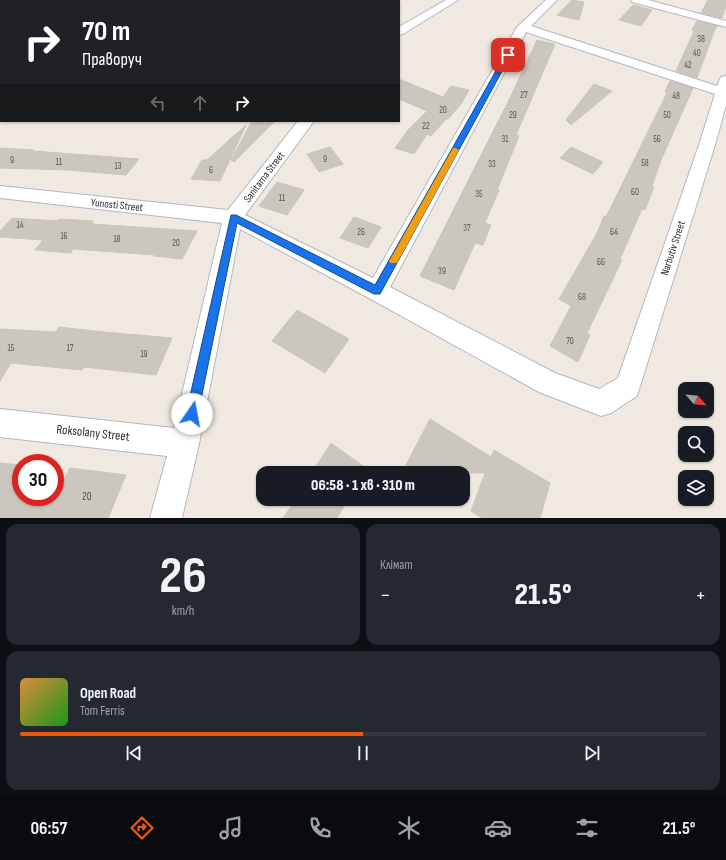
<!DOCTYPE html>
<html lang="uk">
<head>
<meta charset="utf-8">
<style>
  :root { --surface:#171b24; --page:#242831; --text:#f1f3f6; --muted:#9ea1a6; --line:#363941; --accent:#ea580c }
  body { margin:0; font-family:"Sofia Sans Condensed",sans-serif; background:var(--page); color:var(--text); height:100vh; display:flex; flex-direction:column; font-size:15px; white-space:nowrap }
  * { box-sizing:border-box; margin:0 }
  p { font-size:13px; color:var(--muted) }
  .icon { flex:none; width:22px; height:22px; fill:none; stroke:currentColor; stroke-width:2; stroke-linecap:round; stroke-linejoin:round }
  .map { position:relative; height:518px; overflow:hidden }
  .sheet { display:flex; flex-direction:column; gap:6px; padding:6px; background:#0d0f14; flex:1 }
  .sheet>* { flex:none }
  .banner { position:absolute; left:0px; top:0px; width:400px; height:122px; box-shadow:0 1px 3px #0004; background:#202124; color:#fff; overflow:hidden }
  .needle { width:26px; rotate:117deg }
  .controls { position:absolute; left:678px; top:382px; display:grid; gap:8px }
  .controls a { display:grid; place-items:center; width:36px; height:36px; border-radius:8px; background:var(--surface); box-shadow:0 1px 3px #0004; font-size:20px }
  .speed { position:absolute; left:12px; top:454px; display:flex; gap:8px; font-size:20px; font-weight:700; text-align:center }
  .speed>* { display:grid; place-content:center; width:52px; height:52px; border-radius:50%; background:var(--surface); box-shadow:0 1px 3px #0004; line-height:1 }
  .speed .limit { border:6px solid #d22; background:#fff; color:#111 }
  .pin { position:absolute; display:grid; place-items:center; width:34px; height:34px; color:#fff; margin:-17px; border-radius:8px; box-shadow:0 2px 6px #0006 }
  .me { position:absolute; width:44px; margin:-22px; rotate:12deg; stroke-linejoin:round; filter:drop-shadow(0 0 3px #0008) }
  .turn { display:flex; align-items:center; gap:14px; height:84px; padding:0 16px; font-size:18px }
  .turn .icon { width:52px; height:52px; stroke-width:2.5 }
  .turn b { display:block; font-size:28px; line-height:34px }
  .lanes { display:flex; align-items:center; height:38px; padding:0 16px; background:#0003; justify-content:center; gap:20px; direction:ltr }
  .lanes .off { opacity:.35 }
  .big { font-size:30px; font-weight:800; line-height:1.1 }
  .sheet .card { flex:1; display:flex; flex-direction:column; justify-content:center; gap:6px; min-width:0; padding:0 14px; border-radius:12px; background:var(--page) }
  .sheet .dial { align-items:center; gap:0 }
  .dial b { font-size:52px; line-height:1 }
  .song { display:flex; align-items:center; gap:12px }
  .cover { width:48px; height:48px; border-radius:6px; background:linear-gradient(135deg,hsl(30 70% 55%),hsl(120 70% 35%)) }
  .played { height:4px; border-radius:2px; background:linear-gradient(90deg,var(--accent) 50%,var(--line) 50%) }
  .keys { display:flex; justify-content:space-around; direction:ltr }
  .heat { display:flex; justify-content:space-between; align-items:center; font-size:22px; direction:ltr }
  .sheet .tiles { flex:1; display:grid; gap:6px; grid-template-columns:1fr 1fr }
  .card:last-child { grid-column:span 2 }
  .trip { position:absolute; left:256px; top:466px; width:214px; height:40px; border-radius:12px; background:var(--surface); box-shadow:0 1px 3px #0004; font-weight:800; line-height:40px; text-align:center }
  .tab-bar { display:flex; height:64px; justify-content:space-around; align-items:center; background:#090b0e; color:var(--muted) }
  .tab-bar .icon { width:28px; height:28px }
  .tab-bar .active { color:var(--accent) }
  .tab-bar b { font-size:18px; color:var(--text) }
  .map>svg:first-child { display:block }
</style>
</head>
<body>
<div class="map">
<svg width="726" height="518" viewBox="0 0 726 518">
  <rect width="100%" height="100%" fill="#efe9e1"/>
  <g fill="#cbc7bf" stroke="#cbc5ba">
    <path d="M572 0 584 2 579 20 557 15Z"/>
    <path d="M708 0H726V6L722 18 701 13Z"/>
    <path d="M633 5 652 10 641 26 619 20Z"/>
    <path d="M697 21 718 26 715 29 697 78 676 71 694 31 692 30Z"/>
    <path d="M537 40 555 44 516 135 519 136 497 190H499L485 223 491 225 483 245 475 243 454 290 420 276 511 96Z"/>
    <path d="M399 79 443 97 451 86 469 90 461 104 448 119H446L431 136 427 134 414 154 395 148 408 130 427 111 399 99Z"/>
    <path d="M670 81 693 88 661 160 652 186 654 187 645 210 642 209 620 259 622 260 587 333 590 335 578 362 550 346 571 306 559 299 596 235 604 216 606 217 667 93 665 92Z"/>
    <path d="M594 84 612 91 571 125 566 120Z"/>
    <path d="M252 121H275L234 162 231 160Z"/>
    <path d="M246 125 220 181 191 179 202 160H207Z"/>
    <path d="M330 147 343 164 319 172 307 154Z"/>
    <path d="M571 147 603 162 593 174 560 158Z"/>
    <path d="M0 148 34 150 33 151 139 159 126 175 68 170 0 168Z"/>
    <path d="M277 182 304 190 287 215 259 206Z"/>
    <path d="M354 217 381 227 368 248 340 238Z"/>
    <path d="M12 218 57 221 59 219 93 221 92 224 197 231 182 259 154 256 155 255 73 249 71 253 35 250 43 240 0 237V231Z"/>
    <path d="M297 310 349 339 325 373 272 341Z"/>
    <path d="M59 327 104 332 172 338 156 375 84 367 82 370 11 363 0 381V329L56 332Z"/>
    <path d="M430 419 491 457 494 450 550 483 540 518H482L471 511 485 473H414L405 467Z"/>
    <path d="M331 443 366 468 363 473H312Z"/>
    <path d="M0 463 21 465V497H55L70 468 126 475 108 518H0Z"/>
    <path d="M296 499H348L337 518H283Z"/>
  </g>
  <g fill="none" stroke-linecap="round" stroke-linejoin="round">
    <g stroke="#b4b7c1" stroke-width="2">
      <g id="minor">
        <path d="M446 0H458L403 34 399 35V27Z"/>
        <path d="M546 0H557L531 26 717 86 721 77 726 76V105L715 145 637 396 611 413 601 416 539 392 369 298 240 229 199 444 182 518H150L167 456 0 437V409L174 428 222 223 0 198V186L228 210 298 121H314L245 215 373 278 517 27ZM526 32 715 94 699 145 618 378 599 389 555 373 390 287Z"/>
        <path d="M631 0H648L726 21V27L632 2Z"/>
        <rect x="0" y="13" width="1" height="6"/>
        <rect x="0" y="81" width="1" height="8"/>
      </g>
    </g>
    <use href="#minor" fill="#fff" fill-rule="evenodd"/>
  </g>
  <path fill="#1a73e8" stroke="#114b97" d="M506 53 511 55 380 294H374L237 223 198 414 196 418 192 420 188 418 186 414 231 215H236L375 285Z"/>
  <path fill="#f59e0b" d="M453 148H455L459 150 397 263H391L389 261 391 258Z"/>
  <g text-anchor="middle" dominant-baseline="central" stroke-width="3" stroke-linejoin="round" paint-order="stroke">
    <g font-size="9" fill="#555452">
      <text x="701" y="39">38</text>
      <text x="697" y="53">40</text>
      <text x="688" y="65">42</text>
      <text x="524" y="95">27</text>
      <text x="676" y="96">48</text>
      <text x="443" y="110">20</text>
      <text x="513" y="115">29</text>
      <text x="667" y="115">50</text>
      <text x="426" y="126">22</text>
      <text x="505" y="139">31</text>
      <text x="657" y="139">56</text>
      <text x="325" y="159">9</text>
      <text x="12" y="160">9</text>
      <text x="59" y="162">11</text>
      <text x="645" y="163">58</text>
      <text x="492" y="164">33</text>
      <text x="118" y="166">13</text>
      <text x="211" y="170">6</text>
      <text x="635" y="192">60</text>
      <text x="479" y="194">35</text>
      <text x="282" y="198">11</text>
      <text x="20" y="225">14</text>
      <text x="467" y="228">37</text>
      <text x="361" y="232">26</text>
      <text x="614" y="232">64</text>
      <text x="64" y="236">16</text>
      <text x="117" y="239">18</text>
      <text x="176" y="243">20</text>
      <text x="601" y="262">66</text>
      <text x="442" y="271">39</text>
      <text x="582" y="297">68</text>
      <text x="570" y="341">70</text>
      <text x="11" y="348">15</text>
      <text x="70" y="348">17</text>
      <text x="144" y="354">19</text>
    </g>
    <g font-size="11" fill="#2e2e2e" stroke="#fff">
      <text transform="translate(264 177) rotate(-53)">Sanitarna Street</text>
      <text transform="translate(117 205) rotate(6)">Yunosti Street</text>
      <text transform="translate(673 248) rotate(-72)">Narbutiv Street</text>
    </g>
    <g font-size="11" fill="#555452">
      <text x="87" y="496">20</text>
    </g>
    <g font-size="13" fill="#2e2e2e" stroke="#fff">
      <text transform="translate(93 433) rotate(6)">Roksolany Street</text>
    </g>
  </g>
</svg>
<div class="controls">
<a><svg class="needle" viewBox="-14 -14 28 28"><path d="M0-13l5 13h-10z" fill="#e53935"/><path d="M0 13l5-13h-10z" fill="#9ea1a6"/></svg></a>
<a><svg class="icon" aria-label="search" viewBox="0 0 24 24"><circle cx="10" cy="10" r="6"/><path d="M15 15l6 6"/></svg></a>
<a><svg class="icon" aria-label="layers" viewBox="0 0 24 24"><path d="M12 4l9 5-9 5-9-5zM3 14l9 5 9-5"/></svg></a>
</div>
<div class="speed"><div class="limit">30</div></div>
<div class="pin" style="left:508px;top:55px;background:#d93025"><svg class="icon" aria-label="arrive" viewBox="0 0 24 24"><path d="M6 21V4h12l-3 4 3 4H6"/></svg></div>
<svg class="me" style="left:192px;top:414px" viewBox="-20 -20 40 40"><circle r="19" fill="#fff"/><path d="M0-13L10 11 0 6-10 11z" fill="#1a73e8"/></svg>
<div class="trip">06:58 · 1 хв · 310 m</div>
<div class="banner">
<div class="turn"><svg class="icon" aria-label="right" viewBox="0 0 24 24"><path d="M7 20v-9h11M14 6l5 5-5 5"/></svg><div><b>70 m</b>Праворуч</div></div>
<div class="lanes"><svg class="icon off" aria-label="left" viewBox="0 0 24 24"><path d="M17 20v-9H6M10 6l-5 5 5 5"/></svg><svg class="icon off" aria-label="ahead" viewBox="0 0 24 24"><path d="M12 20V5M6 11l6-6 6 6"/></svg><svg class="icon" aria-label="right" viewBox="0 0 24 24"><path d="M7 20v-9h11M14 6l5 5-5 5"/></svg></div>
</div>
</div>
<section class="sheet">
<div class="tiles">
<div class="card dial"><b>26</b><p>km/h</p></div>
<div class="card"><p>Клімат</p>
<div class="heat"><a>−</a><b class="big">21.5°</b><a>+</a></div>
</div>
<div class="card">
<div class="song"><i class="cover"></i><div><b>Open Road</b><p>Tom Ferris</p></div></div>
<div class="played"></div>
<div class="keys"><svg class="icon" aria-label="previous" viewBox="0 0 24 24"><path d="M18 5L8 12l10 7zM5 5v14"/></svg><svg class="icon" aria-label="pause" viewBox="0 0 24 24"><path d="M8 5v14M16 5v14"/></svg><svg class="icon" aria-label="next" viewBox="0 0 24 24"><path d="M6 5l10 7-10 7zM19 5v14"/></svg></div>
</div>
</div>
</section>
<nav class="tab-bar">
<b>06:57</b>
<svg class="icon active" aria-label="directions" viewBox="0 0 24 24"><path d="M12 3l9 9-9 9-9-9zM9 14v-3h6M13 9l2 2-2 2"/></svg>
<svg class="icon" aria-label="music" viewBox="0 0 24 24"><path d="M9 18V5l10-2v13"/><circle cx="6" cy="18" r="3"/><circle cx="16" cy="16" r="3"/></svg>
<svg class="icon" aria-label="phone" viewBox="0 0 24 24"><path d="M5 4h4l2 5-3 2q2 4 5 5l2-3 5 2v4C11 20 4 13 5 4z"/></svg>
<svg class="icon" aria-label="climate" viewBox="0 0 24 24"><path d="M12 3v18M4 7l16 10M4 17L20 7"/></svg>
<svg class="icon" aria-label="car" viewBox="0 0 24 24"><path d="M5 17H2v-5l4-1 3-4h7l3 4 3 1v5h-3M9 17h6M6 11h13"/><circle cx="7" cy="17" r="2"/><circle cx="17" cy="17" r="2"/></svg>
<svg class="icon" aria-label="filters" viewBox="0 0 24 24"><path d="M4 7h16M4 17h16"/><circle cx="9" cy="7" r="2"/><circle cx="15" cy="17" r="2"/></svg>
<b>21.5°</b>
</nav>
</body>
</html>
